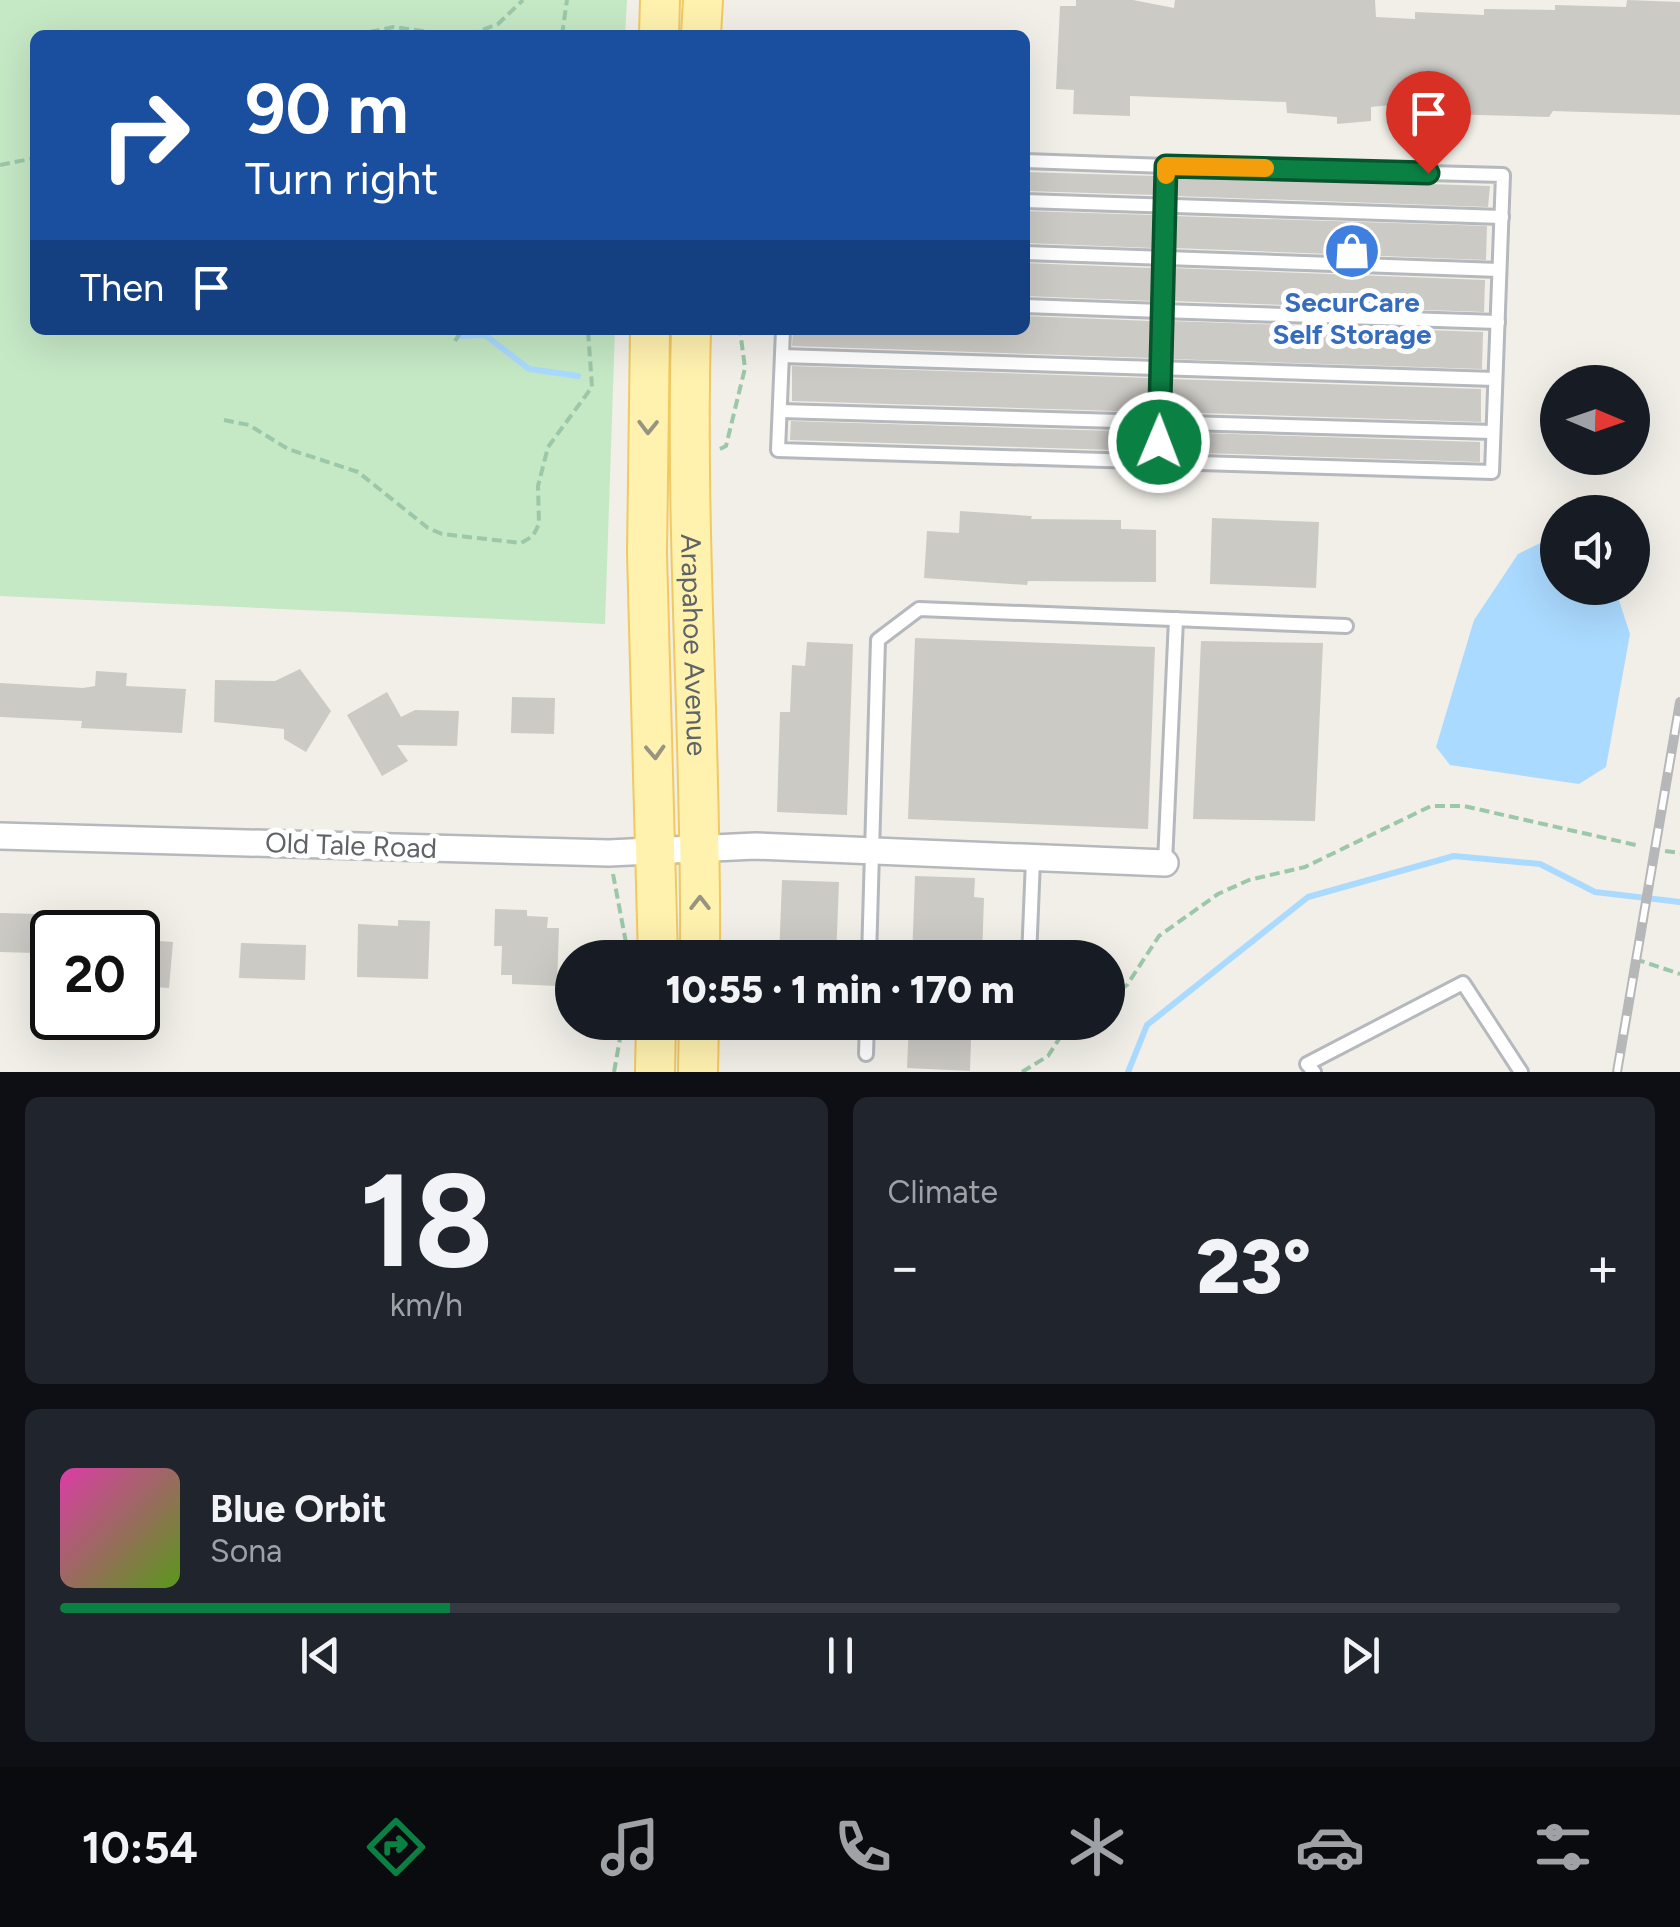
<!DOCTYPE html>
<html lang="en">
<head>
<meta charset="utf-8">
<style>
  :root { --surface:#171b24; --page:#20242c; --text:#f1f3f6; --muted:#9ea1a6; --line:#363941; --accent:#0b8043 }
  body { margin:0; font-family:Figtree,sans-serif; background:var(--page); color:var(--text); height:100vh; display:flex; flex-direction:column; font-size:38px; white-space:nowrap }
  * { box-sizing:border-box; margin:0 }
  p { font-size:32px; color:var(--muted) }
  .icon { flex:none; width:55px; height:55px; fill:none; stroke:currentColor; stroke-width:2; stroke-linecap:round; stroke-linejoin:round }
  .map { position:relative; height:1072px; overflow:hidden }
  .panel { display:flex; flex-direction:column; gap:25px; padding:25px; background:#0d0f14; flex:1 }
  .panel>* { flex:none }
  .banner { position:absolute; left:30px; top:30px; width:1000px; height:305px; border-radius:15px; box-shadow:0 10px 40px #0002; background:#1a4fa0; color:#fff; overflow:hidden }
  .needle { width:65px; rotate:92deg }
  .fabs { position:absolute; left:1540px; top:365px; display:grid; gap:20px }
  .fabs a { display:grid; place-items:center; width:110px; height:110px; border-radius:50%; background:var(--surface); box-shadow:0 10px 40px #0002; font-size:50px }
  .speed { position:absolute; left:30px; top:910px; display:flex; gap:20px; font-size:50px; font-weight:700; text-align:center }
  .speed>* { display:grid; place-content:center; width:130px; height:130px; border-radius:50%; background:var(--surface); box-shadow:0 10px 40px #0002; line-height:1 }
  .speed .limit { border:5px solid #111; border-radius:15px; background:#fff; color:#111 }
  .pin { position:absolute; display:grid; place-items:center; width:85px; height:85px; color:#fff; margin:-102px -42px; border-radius:50% 50% 50% 0; rotate:-45deg; box-shadow:0 0 10px #0007 }
  .pin .icon { rotate:45deg }
  .me { position:absolute; width:110px; margin:-55px; rotate:1deg; stroke-linejoin:round; filter:drop-shadow(0 0 8px #0008) }
  .turn { display:flex; align-items:center; gap:35px; height:210px; padding:0 50px; font-size:45px }
  .turn .icon { width:130px; height:130px; stroke-width:2.5 }
  .turn b { display:block; font-size:70px; line-height:85px }
  .then { display:flex; align-items:center; height:95px; padding:0 50px; background:#0003; gap:20px; font-size:38px }
  .big { font-size:75px; font-weight:800; line-height:1.1 }
  .panel .widget { flex:1; display:flex; flex-direction:column; justify-content:center; gap:15px; min-width:0; padding:0 35px; border-radius:15px; background:var(--page) }
  .panel .dial { align-items:center; gap:0 }
  .dial b { font-size:130px; line-height:1 }
  .song { display:flex; align-items:center; gap:30px }
  .cover { width:120px; height:120px; border-radius:15px; background:linear-gradient(135deg,hsl(320 70% 55%),hsl(90 70% 35%)) }
  .played { height:10px; border-radius:5px; background:linear-gradient(90deg,var(--accent) 25%,var(--line) 25%) }
  .keys { display:flex; justify-content:space-around; direction:ltr }
  .heat { display:flex; justify-content:space-between; align-items:center; font-size:55px; direction:ltr }
  .panel .tiles { flex:1; display:grid; gap:25px; grid-template-columns:1fr 1fr }
  .widget:last-child { grid-column:span 2 }
  .trip { position:absolute; left:555px; top:940px; width:570px; height:100px; border-radius:50px; background:var(--surface); box-shadow:0 10px 40px #0002; font-weight:800; line-height:100px; text-align:center }
  .tab-bar { display:flex; height:160px; justify-content:space-around; align-items:center; background:#090b0e; color:var(--muted) }
  .tab-bar .icon { width:70px; height:70px }
  .tab-bar .current { color:var(--accent) }
  .tab-bar b { font-size:45px; color:var(--text) }
  .map>svg:first-child { display:block }
</style>
</head>
<body>
<div class="map">
<svg width="1680" height="1072" viewBox="0 0 1680 1072">
  <rect width="100%" height="100%" fill="#f1efe8"/>
  <path fill="#c5e8c5" d="M0 0H627L625 35H35V330H615L605 624 0 596Z"/>
  <path fill="#aadaff" d="M1557 535 1558 588H1615L1630 634 1606 767 1579 784 1450 765 1436 747 1474 620 1518 554Z"/>
  <g fill="none" stroke-linecap="round" stroke-linejoin="round">
    <g stroke="#aadaff" stroke-width="6">
      <path d="M459 336 485 335 529 369 578 376"/>
      <path d="M1128 1072 1147 1025 1308 897 1454 856 1540 864 1595 892 1680 902"/>
    </g>
  </g>
  <g fill="#cccac5">
    <path d="M1076 0H1133L1174 8 1175 0H1375L1376 17 1415 19V12L1484 15V9L1555 10V5L1626 7 1627 0 1680 2V115L1553 111 1549 117 1479 115 1411 112V103L1371 107V121L1337 124V117L1287 113 1286 102 1130 96V116L1073 114 1074 90 1056 89 1060 6H1076Z"/>
    <path d="M1025 172 1156 176 1155 195 1025 191Z"/>
    <path d="M1180 176 1251 178 1490 186 1488 207 1175 196 1176 177Z"/>
    <path d="M1025 211 1154 215 1153 248 1025 243Z"/>
    <path d="M1174 216 1487 226 1486 260 1173 248Z"/>
    <path d="M1025 263 1152 268 1151 301 1025 296Z"/>
    <path d="M1172 268 1485 280 1484 312 1171 301Z"/>
    <path d="M1025 316 1151 321 1150 358 792 346 793 330H1025Z"/>
    <path d="M1171 321 1483 332 1482 369 1170 359Z"/>
    <path d="M792 366 1150 378V412L792 401Z"/>
    <path d="M1170 379 1481 389V422L1170 412Z"/>
    <path d="M791 421 1149 432V451L790 440Z"/>
    <path d="M1169 432 1480 442V462L1169 452Z"/>
    <path d="M960 511 1032 516 1031 519 1121 520V529L1156 530V582L1028 581 1027 585 924 578 927 531 959 533Z"/>
    <path d="M1212 518 1319 522 1316 588 1210 584Z"/>
    <path d="M915 638 1155 647 1148 829 908 819Z"/>
    <path d="M1201 641 1323 643 1315 821 1193 819Z"/>
    <path d="M807 642 853 644 847 815 777 812 780 712H790L792 665 805 666Z"/>
    <path d="M300 669 331 711 306 752 284 739V729L214 722 215 680 275 681Z"/>
    <path d="M96 671 127 673 126 686 186 689 182 733 81 728 82 721 0 717V683L83 688 95 686Z"/>
    <path d="M387 692 401 717 415 710 459 711 457 746 397 745 408 761 382 776 347 715Z"/>
    <path d="M512 697 555 698 554 734 511 733Z"/>
    <path d="M915 876 975 878 974 897 984 898 982 958H912Z"/>
    <path d="M782 880 839 882 836 958H779Z"/>
    <path d="M495 909 527 910V916L548 917 547 928H559L557 986 512 984V975H501L502 946H494Z"/>
    <path d="M0 913 36 914 34 953 0 952Z"/>
    <path d="M398 920 430 921 428 979 357 977 358 924 398 926Z"/>
    <path d="M144 940 173 942 169 988 138 986V948H143Z"/>
    <path d="M241 943 306 945 305 980 239 978Z"/>
    <path d="M909 1022H979L978 1040H971L970 1071 907 1068Z"/>
  </g>
  <g fill="none" stroke-linecap="round" stroke-linejoin="round">
    <g stroke="#b5b8bc" stroke-width="18">
      <g id="lane">
        <path d="M1025 161 1166 166"/>
        <path d="M1025 201 1502 217"/>
        <path d="M1025 253 1499 270"/>
        <path d="M783 330 778 450 1492 472 1503 175 1166 166 1161 311 1025 306"/>
        <path d="M782 356 1495 379"/>
        <path d="M780 411 1493 432"/>
        <path d="M1159 462 1161 311 1498 322"/>
        <path d="M1165 863 1176 619"/>
        <path d="M869 958 878 640 919 609 1346 626"/>
        <path d="M1029 958 1033 860"/>
        <path d="M866 1054 867 1022"/>
        <path d="M1314 1072 1307 1064 1463 983 1521 1072"/>
      </g>
    </g>
    <g stroke="#b5b8bc" stroke-width="30">
      <path id="street" d="M0 836 609 853 755 846 1165 863"/>
    </g>
    <g stroke="#f2c960" stroke-width="42">
      <g id="primary">
        <path d="M659 35 660 0"/>
        <path d="M701 35 703 0"/>
        <path d="M650 330 647 553 658 958"/>
        <path id="s1" d="M691 330C685 540 702 748 700 958"/>
        <path d="M655 1072 656 1022"/>
        <path d="M698 1072 699 1022"/>
      </g>
    </g>
    <g stroke="#9cc7a9" stroke-width="4" stroke-dasharray="10 5" stroke-linecap="butt">
      <path d="M355 35 394 27 451 35"/>
      <path d="M469 35 498 24 523 0"/>
      <path d="M562 35 567 0"/>
      <path d="M0 165 35 158"/>
      <path d="M455 341 462 330"/>
      <path d="M224 420 249 425 288 449 358 472 428 528 442 534 521 543 533 536 539 524 538 486 548 447 592 387 588 330"/>
      <path d="M720 449 726 446 745 368 740 330"/>
      <path d="M1665 851 1680 853"/>
      <path d="M613 874 627 948"/>
      <path d="M1635 959 1680 974"/>
      <path d="M1108 999 1127 985 1159 936 1218 894 1249 880 1305 867 1431 806H1464L1640 846"/>
      <path d="M614 1072 623 1022"/>
      <path d="M1022 1072 1048 1056 1070 1022"/>
    </g>
    <use href="#lane" stroke="#fff" stroke-width="12"/>
    <use href="#street" stroke="#fff" stroke-width="25"/>
    <use href="#primary" stroke="#fff2af" stroke-width="38"/>
    <g stroke="#b6b7b8" stroke-width="10">
      <path id="rail" d="M1617 1072 1680 702"/>
    </g>
    <use href="#rail" stroke="#fff" stroke-width="6" stroke-dasharray="19" stroke-linecap="butt"/>
  </g>
  <defs><path id="oneway-chevron" d="M-2-3.5L2.5 0L-2 3.5" fill="none" stroke-width="1.6" stroke-linecap="round" stroke-linejoin="round" transform="scale(2.5)"/></defs>
  <g stroke="#979581">
    <use href="#oneway-chevron" transform="translate(648 427) rotate(91)"/>
    <use href="#oneway-chevron" transform="translate(655 752) rotate(87)"/>
    <use href="#oneway-chevron" transform="translate(700 903) rotate(-90)"/>
  </g>
  <g fill="none" stroke-linecap="round" stroke-linejoin="round">
    <g stroke="#07532c" stroke-width="25">
      <path id="route" d="M1159 442 1166 166 1428 173"/>
    </g>
    <use href="#route" stroke="#0b8043" stroke-width="18"/>
    <path stroke="#f59e0b" stroke-width="18" d="M1166 175V166L1265 168"/>
  </g>
  <defs>
    <g id="shop-disc" transform="scale(2.875)"><circle r="9.5" fill="#3f7fe0" stroke="#fff"/><path d="M-5-2.5h2.3a2.7 3.5 0 0 1 5.4 0H5L5.5 6h-11ZM-1.5-2.5h3a1.5 2.3 0 0 0-3 0Z" fill="#fff"/></g>
  </defs>
  <g fill-rule="evenodd">
    <use href="#shop-disc" x="1352" y="251"/>
  </g>
  <g text-anchor="middle" dominant-baseline="central" stroke-width="10" stroke-linejoin="round" paint-order="stroke">
    <g font-size="28" font-weight="bold" fill="#366cbe" stroke="#fff">
      <text x="1352" y="302">SecurCare<tspan x="1352" dy="32">Self Storage</tspan></text>
    </g>
    <g font-size="28" fill="#5f6368" stroke="#fff">
      <text stroke="none"><textPath href="#s1" startOffset="315">Arapahoe Avenue</textPath></text>
      <text transform="translate(351 845) rotate(2)">Old Tale Road</text>
    </g>
  </g>
</svg>
<div class="fabs">
<a><svg class="needle" viewBox="-14 -14 28 28"><path d="M0-13l5 13h-10z" fill="#e53935"/><path d="M0 13l5-13h-10z" fill="#9ea1a6"/></svg></a>
<a><svg class="icon" aria-label="sound" viewBox="0 0 24 24"><path d="M4 9h4l5-4v14l-5-4H4zM17 9q2 3 0 6"/></svg></a>
</div>
<div class="speed"><div class="limit">20</div></div>
<div class="pin" style="left:1428px;top:173px;background:#d93025"><svg class="icon" aria-label="arrive" viewBox="0 0 24 24"><path d="M6 21V4h12l-3 4 3 4H6"/></svg></div>
<svg class="me" style="left:1159px;top:442px" viewBox="-20 -20 40 40"><circle r="17" fill="#0b8043" stroke="#fff" stroke-width="3"/><path d="M0-11L8 9 0 5-8 9z" fill="#fff"/></svg>
<div class="trip">10:55 · 1 min · 170 m</div>
<div class="banner">
<div class="turn"><svg class="icon" aria-label="right" viewBox="0 0 24 24"><path d="M7 20v-9h11M14 6l5 5-5 5"/></svg><div><b>90 m</b>Turn right</div></div>
<div class="then">Then<svg class="icon" aria-label="arrive" viewBox="0 0 24 24"><path d="M6 21V4h12l-3 4 3 4H6"/></svg></div>
</div>
</div>
<section class="panel">
<div class="tiles">
<div class="widget dial"><b>18</b><p>km/h</p></div>
<div class="widget"><p>Climate</p>
<div class="heat"><a>−</a><b class="big">23°</b><a>+</a></div>
</div>
<div class="widget">
<div class="song"><i class="cover"></i><div><b>Blue Orbit</b><p>Sona</p></div></div>
<div class="played"></div>
<div class="keys"><svg class="icon" aria-label="previous" viewBox="0 0 24 24"><path d="M18 5L8 12l10 7zM5 5v14"/></svg><svg class="icon" aria-label="pause" viewBox="0 0 24 24"><path d="M8 5v14M16 5v14"/></svg><svg class="icon" aria-label="next" viewBox="0 0 24 24"><path d="M6 5l10 7-10 7zM19 5v14"/></svg></div>
</div>
</div>
</section>
<nav class="tab-bar">
<b>10:54</b>
<svg class="icon current" aria-label="directions" viewBox="0 0 24 24"><path d="M12 3l9 9-9 9-9-9zM9 14v-3h6M13 9l2 2-2 2"/></svg>
<svg class="icon" aria-label="music" viewBox="0 0 24 24"><path d="M9 18V5l10-2v13"/><circle cx="6" cy="18" r="3"/><circle cx="16" cy="16" r="3"/></svg>
<svg class="icon" aria-label="phone" viewBox="0 0 24 24"><path d="M5 4h4l2 5-3 2q2 4 5 5l2-3 5 2v4C11 20 4 13 5 4z"/></svg>
<svg class="icon" aria-label="climate" viewBox="0 0 24 24"><path d="M12 3v18M4 7l16 10M4 17L20 7"/></svg>
<svg class="icon" aria-label="car" viewBox="0 0 24 24"><path d="M5 17H2v-5l4-1 3-4h7l3 4 3 1v5h-3M9 17h6M6 11h13"/><circle cx="7" cy="17" r="2"/><circle cx="17" cy="17" r="2"/></svg>
<svg class="icon" aria-label="filters" viewBox="0 0 24 24"><path d="M4 7h16M4 17h16"/><circle cx="9" cy="7" r="2"/><circle cx="15" cy="17" r="2"/></svg>
</nav>
</body>
</html>
